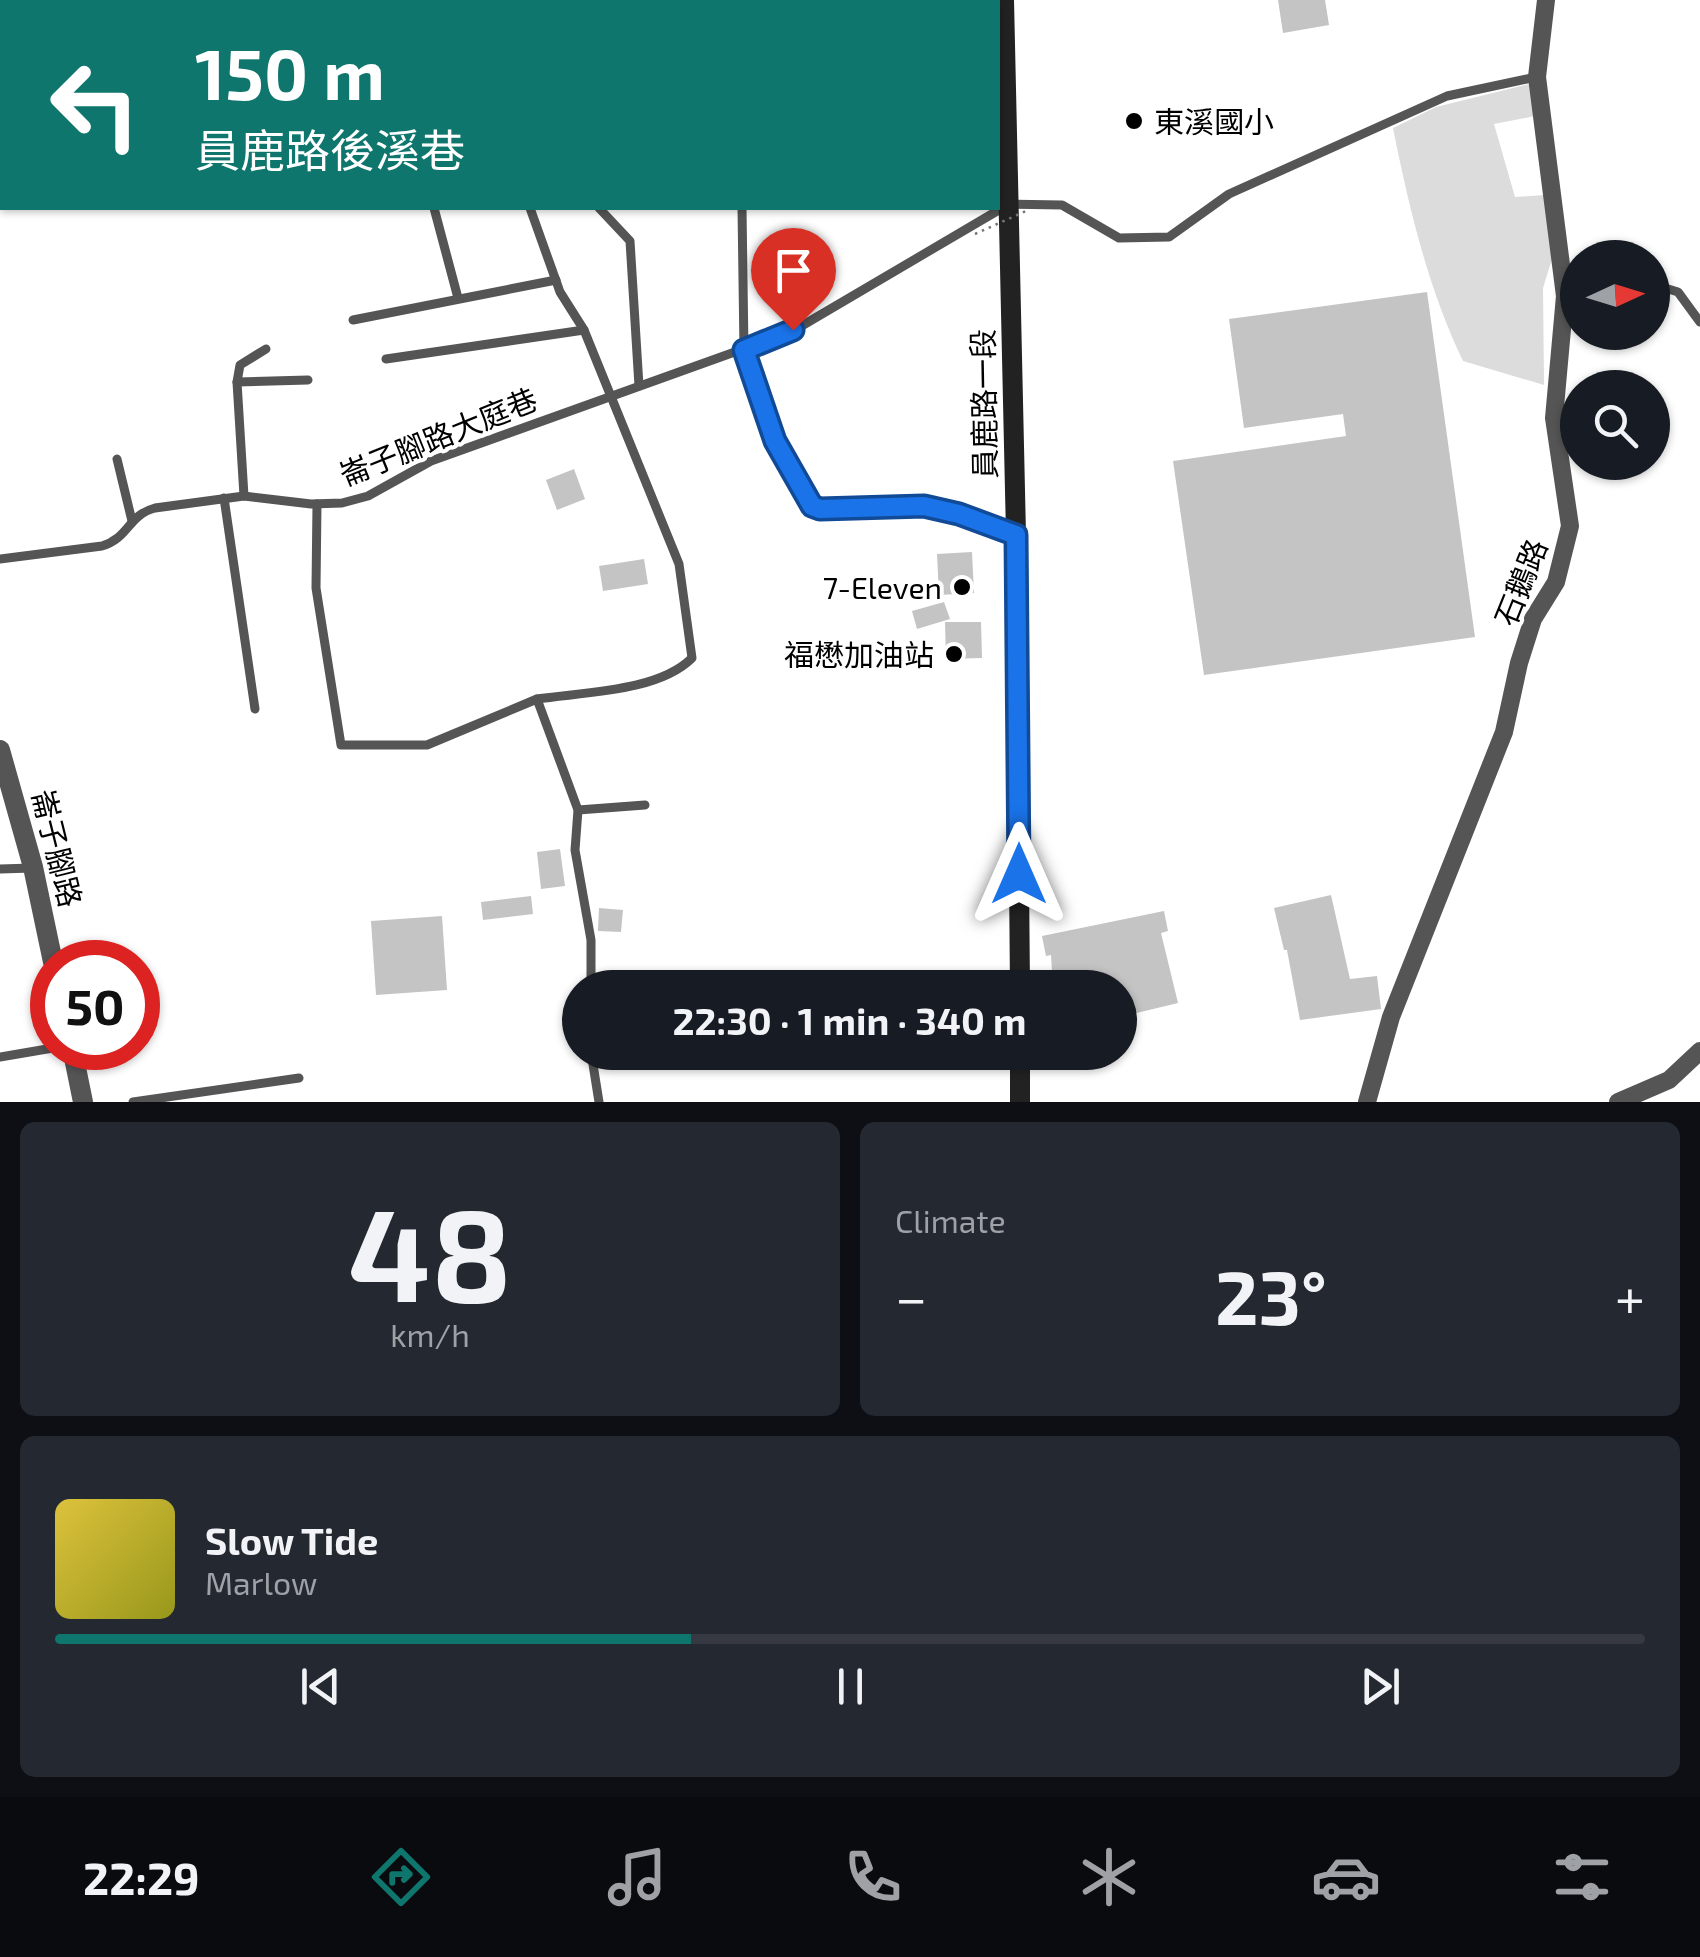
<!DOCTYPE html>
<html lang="en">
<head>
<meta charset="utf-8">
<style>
  :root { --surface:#171b24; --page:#242831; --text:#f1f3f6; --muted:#9ea1a6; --line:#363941; --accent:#0f766e }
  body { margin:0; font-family:"Exo 2","Noto Sans TC",sans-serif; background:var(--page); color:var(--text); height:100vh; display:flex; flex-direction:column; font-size:38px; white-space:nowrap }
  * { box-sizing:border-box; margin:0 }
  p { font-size:32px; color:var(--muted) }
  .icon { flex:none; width:55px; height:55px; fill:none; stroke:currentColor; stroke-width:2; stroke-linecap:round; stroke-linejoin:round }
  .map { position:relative; height:1102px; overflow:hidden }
  .sheet { display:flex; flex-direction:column; gap:20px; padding:20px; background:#0d0f14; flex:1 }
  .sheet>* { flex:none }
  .guide { position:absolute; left:0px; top:0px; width:1000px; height:210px; box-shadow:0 2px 8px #0004; background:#0f766e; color:#fff; overflow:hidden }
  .needle { width:65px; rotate:86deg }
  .tools { position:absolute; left:1560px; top:240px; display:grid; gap:20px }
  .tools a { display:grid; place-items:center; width:110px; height:110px; border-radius:50%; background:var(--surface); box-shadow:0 2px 8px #0004; font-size:50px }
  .speed { position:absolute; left:30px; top:940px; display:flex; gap:20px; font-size:50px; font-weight:700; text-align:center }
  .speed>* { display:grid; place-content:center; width:130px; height:130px; border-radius:50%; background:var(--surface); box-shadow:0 2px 8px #0004; line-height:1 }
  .speed .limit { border:15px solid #d22; background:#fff; color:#111 }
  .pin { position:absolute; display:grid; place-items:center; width:85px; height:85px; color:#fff; margin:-102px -42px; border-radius:50% 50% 50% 0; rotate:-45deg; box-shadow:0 0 10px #0007 }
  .pin .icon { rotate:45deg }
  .me { position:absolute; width:110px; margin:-55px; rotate:0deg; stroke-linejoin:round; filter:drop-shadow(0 0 8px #0008) }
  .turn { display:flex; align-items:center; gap:35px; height:210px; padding:0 30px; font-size:45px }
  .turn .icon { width:130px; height:130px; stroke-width:2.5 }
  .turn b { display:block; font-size:70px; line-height:85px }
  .big { font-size:75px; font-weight:700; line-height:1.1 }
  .sheet .widget { flex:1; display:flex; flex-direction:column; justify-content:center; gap:15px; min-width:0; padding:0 35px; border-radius:15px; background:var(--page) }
  .sheet .dial { align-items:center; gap:0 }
  .dial b { font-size:130px; line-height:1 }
  .song { display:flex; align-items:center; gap:30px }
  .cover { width:120px; height:120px; border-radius:15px; background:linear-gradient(135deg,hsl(50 70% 55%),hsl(60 70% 35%)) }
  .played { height:10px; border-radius:5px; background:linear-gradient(90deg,var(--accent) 40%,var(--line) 40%) }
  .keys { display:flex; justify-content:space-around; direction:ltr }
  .heat { display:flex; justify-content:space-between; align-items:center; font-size:55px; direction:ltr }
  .sheet .tiles { flex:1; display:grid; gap:20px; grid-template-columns:1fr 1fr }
  .widget:last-child { grid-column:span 2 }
  .trip { position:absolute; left:562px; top:970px; width:575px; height:100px; border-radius:50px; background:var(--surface); box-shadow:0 2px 8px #0004; font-weight:700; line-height:100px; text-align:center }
  .tab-bar { display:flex; height:160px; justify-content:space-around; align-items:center; background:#090b0e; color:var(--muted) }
  .tab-bar .icon { width:70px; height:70px }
  .tab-bar .active { color:var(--accent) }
  .tab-bar b { font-size:45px; color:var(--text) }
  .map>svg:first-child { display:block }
</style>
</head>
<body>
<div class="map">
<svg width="1700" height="1102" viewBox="0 0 1700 1102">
  <rect width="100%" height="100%" fill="#fff"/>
  <path fill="#dcdcdc" d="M1529 84 1535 116 1494 124 1515 197 1544 195 1552 259 1543 288 1544 385 1463 361C1428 288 1409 208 1393 128L1436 107Z"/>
  <g fill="#c4c4c4">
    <path d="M1278 0H1325L1329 25 1283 33Z"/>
    <path d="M1427 292 1475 637 1204 675 1173 461 1346 436 1343 414 1244 428 1229 319Z"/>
    <path d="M574 469 585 499 557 510 546 480Z"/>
    <path d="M972 552 974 593 939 595 937 554Z"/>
    <path d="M644 559 648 584 603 591 599 566Z"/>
    <path d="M944 602 950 619 917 629 912 611Z"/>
    <path d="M945 622H981L982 658 946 659Z"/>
    <path d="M560 849 565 886 541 889 537 852Z"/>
    <path d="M1331 895 1350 979 1377 976 1381 1009 1300 1020 1287 950H1284L1274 908Z"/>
    <path d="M531 896 533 914 483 920 481 902Z"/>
    <path d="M599 908 623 910 621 932 598 931Z"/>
    <path d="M1164 911 1168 931 1161 933 1178 1003 1120 1017V988H1053L1051 955 1046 956 1042 936Z"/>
    <path d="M442 916 447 990 376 995 371 921Z"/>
  </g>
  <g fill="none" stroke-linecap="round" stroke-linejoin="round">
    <g stroke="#555" stroke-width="9">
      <path d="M731 0V2"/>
      <path d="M434 208 458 298"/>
      <path d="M530 208 560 292 584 330 679 564 692 658C658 692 583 692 537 699"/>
      <path d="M599 208 630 241 639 386"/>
      <path d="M742 208 744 350 775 441 812 506 820 509 924 505 959 514 1016 535"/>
      <path d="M1652 284 1678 292 1700 322"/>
      <path d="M353 320 556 280"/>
      <path d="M386 359 584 330"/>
      <path d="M237 382 308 380"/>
      <path d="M117 459 132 521"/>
      <path d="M244 496 237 382 240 365 266 349"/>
      <path d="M224 498 255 709"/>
      <path d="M317 504 316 588 341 745H427L537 699 578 810 575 850 591 940V988"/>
      <path d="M0 559 102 546C129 538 128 515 155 508L244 496 311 504 342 503 368 496 431 461 793 331 1009 204 1062 205 1119 238 1169 237 1229 194 1447 96 1536 77"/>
      <path d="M578 810 645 805"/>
      <path d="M0 869 32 868"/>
      <path d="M591 1052 599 1102"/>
      <path d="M0 1057 53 1048"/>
      <path d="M133 1102 299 1078"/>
    </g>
    <g stroke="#555" stroke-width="18">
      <path d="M1367 1102 1391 1017 1504 732 1519 663 1533 619 1556 582 1570 526 1554 418 1565 296 1537 77 1546 0"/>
      <path d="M1618 1102 1669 1080 1700 1051"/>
    </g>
    <g stroke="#555" stroke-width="20">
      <path d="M0 750 33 867 53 962"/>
      <path d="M72 1048 83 1102"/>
    </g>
    <g stroke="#222" stroke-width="20">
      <path d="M1004 0 1016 535 1020 988"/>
      <path d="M1020 1052V1102"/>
    </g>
    <path stroke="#777" stroke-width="2.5" stroke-dasharray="2.5 5" stroke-linecap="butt" d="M975 234 1026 211"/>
  </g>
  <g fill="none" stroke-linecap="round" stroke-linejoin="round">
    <g stroke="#114b97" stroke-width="25">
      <path id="route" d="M793 330 744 350 775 441 812 506 820 509 924 506 959 514 1016 535 1019 874"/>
    </g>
    <use href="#route" stroke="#1a73e8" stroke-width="18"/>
  </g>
  <g fill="#000" stroke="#fff" stroke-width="4">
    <circle cx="1134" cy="121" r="10"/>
    <circle cx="962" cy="587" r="10"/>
    <circle cx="954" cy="654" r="10"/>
  </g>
  <g text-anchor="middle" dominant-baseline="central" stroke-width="8" stroke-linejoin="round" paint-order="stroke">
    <g font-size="30" fill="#000" stroke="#fff" text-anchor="end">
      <text x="1154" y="121" text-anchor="start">東溪國小</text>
      <text x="942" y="587">7-Eleven</text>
      <text x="934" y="654">福懋加油站</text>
    </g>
    <g font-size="30" fill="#000" stroke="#fff">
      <text transform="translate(983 404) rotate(-91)">員鹿路一段</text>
      <text transform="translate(438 436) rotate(-22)">崙子腳路大庭巷</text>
      <text transform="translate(1520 582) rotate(-68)">石鵝路</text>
      <text transform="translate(58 848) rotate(76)">崙子腳路</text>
    </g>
  </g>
</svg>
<div class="tools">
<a><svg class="needle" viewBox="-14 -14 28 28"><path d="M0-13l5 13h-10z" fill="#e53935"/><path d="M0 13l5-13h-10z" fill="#9ea1a6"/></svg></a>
<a><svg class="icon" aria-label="search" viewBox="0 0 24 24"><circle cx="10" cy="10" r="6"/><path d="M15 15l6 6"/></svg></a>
</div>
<div class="speed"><div class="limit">50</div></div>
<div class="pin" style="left:793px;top:330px;background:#d93025"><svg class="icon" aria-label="arrive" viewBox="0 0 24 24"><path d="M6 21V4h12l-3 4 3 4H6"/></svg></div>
<svg class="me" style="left:1019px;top:874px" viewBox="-20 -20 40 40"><path d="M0-17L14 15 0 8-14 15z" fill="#1a73e8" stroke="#fff" stroke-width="4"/></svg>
<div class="trip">22:30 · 1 min · 340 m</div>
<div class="guide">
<div class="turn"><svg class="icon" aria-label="left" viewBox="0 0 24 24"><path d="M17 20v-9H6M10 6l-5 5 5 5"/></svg><div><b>150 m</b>員鹿路後溪巷</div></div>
</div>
</div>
<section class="sheet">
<div class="tiles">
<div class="widget dial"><b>48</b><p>km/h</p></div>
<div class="widget"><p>Climate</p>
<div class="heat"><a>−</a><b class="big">23°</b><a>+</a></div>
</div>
<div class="widget">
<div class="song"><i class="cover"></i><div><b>Slow Tide</b><p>Marlow</p></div></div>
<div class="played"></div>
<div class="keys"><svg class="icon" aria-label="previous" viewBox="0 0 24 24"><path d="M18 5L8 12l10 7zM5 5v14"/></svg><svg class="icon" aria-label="pause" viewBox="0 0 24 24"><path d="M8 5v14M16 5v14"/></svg><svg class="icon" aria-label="next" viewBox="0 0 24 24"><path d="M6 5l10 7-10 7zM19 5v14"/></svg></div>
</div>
</div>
</section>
<nav class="tab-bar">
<b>22:29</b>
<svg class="icon active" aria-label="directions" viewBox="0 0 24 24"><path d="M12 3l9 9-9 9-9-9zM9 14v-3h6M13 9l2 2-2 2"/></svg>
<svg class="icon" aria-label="music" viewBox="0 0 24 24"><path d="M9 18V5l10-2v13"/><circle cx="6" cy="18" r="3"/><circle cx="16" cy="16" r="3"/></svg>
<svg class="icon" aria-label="phone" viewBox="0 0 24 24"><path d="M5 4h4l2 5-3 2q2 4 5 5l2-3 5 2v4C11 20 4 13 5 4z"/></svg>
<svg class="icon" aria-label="climate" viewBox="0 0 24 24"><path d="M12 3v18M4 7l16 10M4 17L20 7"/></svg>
<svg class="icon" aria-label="car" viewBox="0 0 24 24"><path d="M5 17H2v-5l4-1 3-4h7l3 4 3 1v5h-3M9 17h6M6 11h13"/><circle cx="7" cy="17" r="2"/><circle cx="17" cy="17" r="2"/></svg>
<svg class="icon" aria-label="filters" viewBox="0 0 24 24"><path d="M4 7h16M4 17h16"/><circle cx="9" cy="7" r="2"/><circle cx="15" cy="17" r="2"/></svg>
</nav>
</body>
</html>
